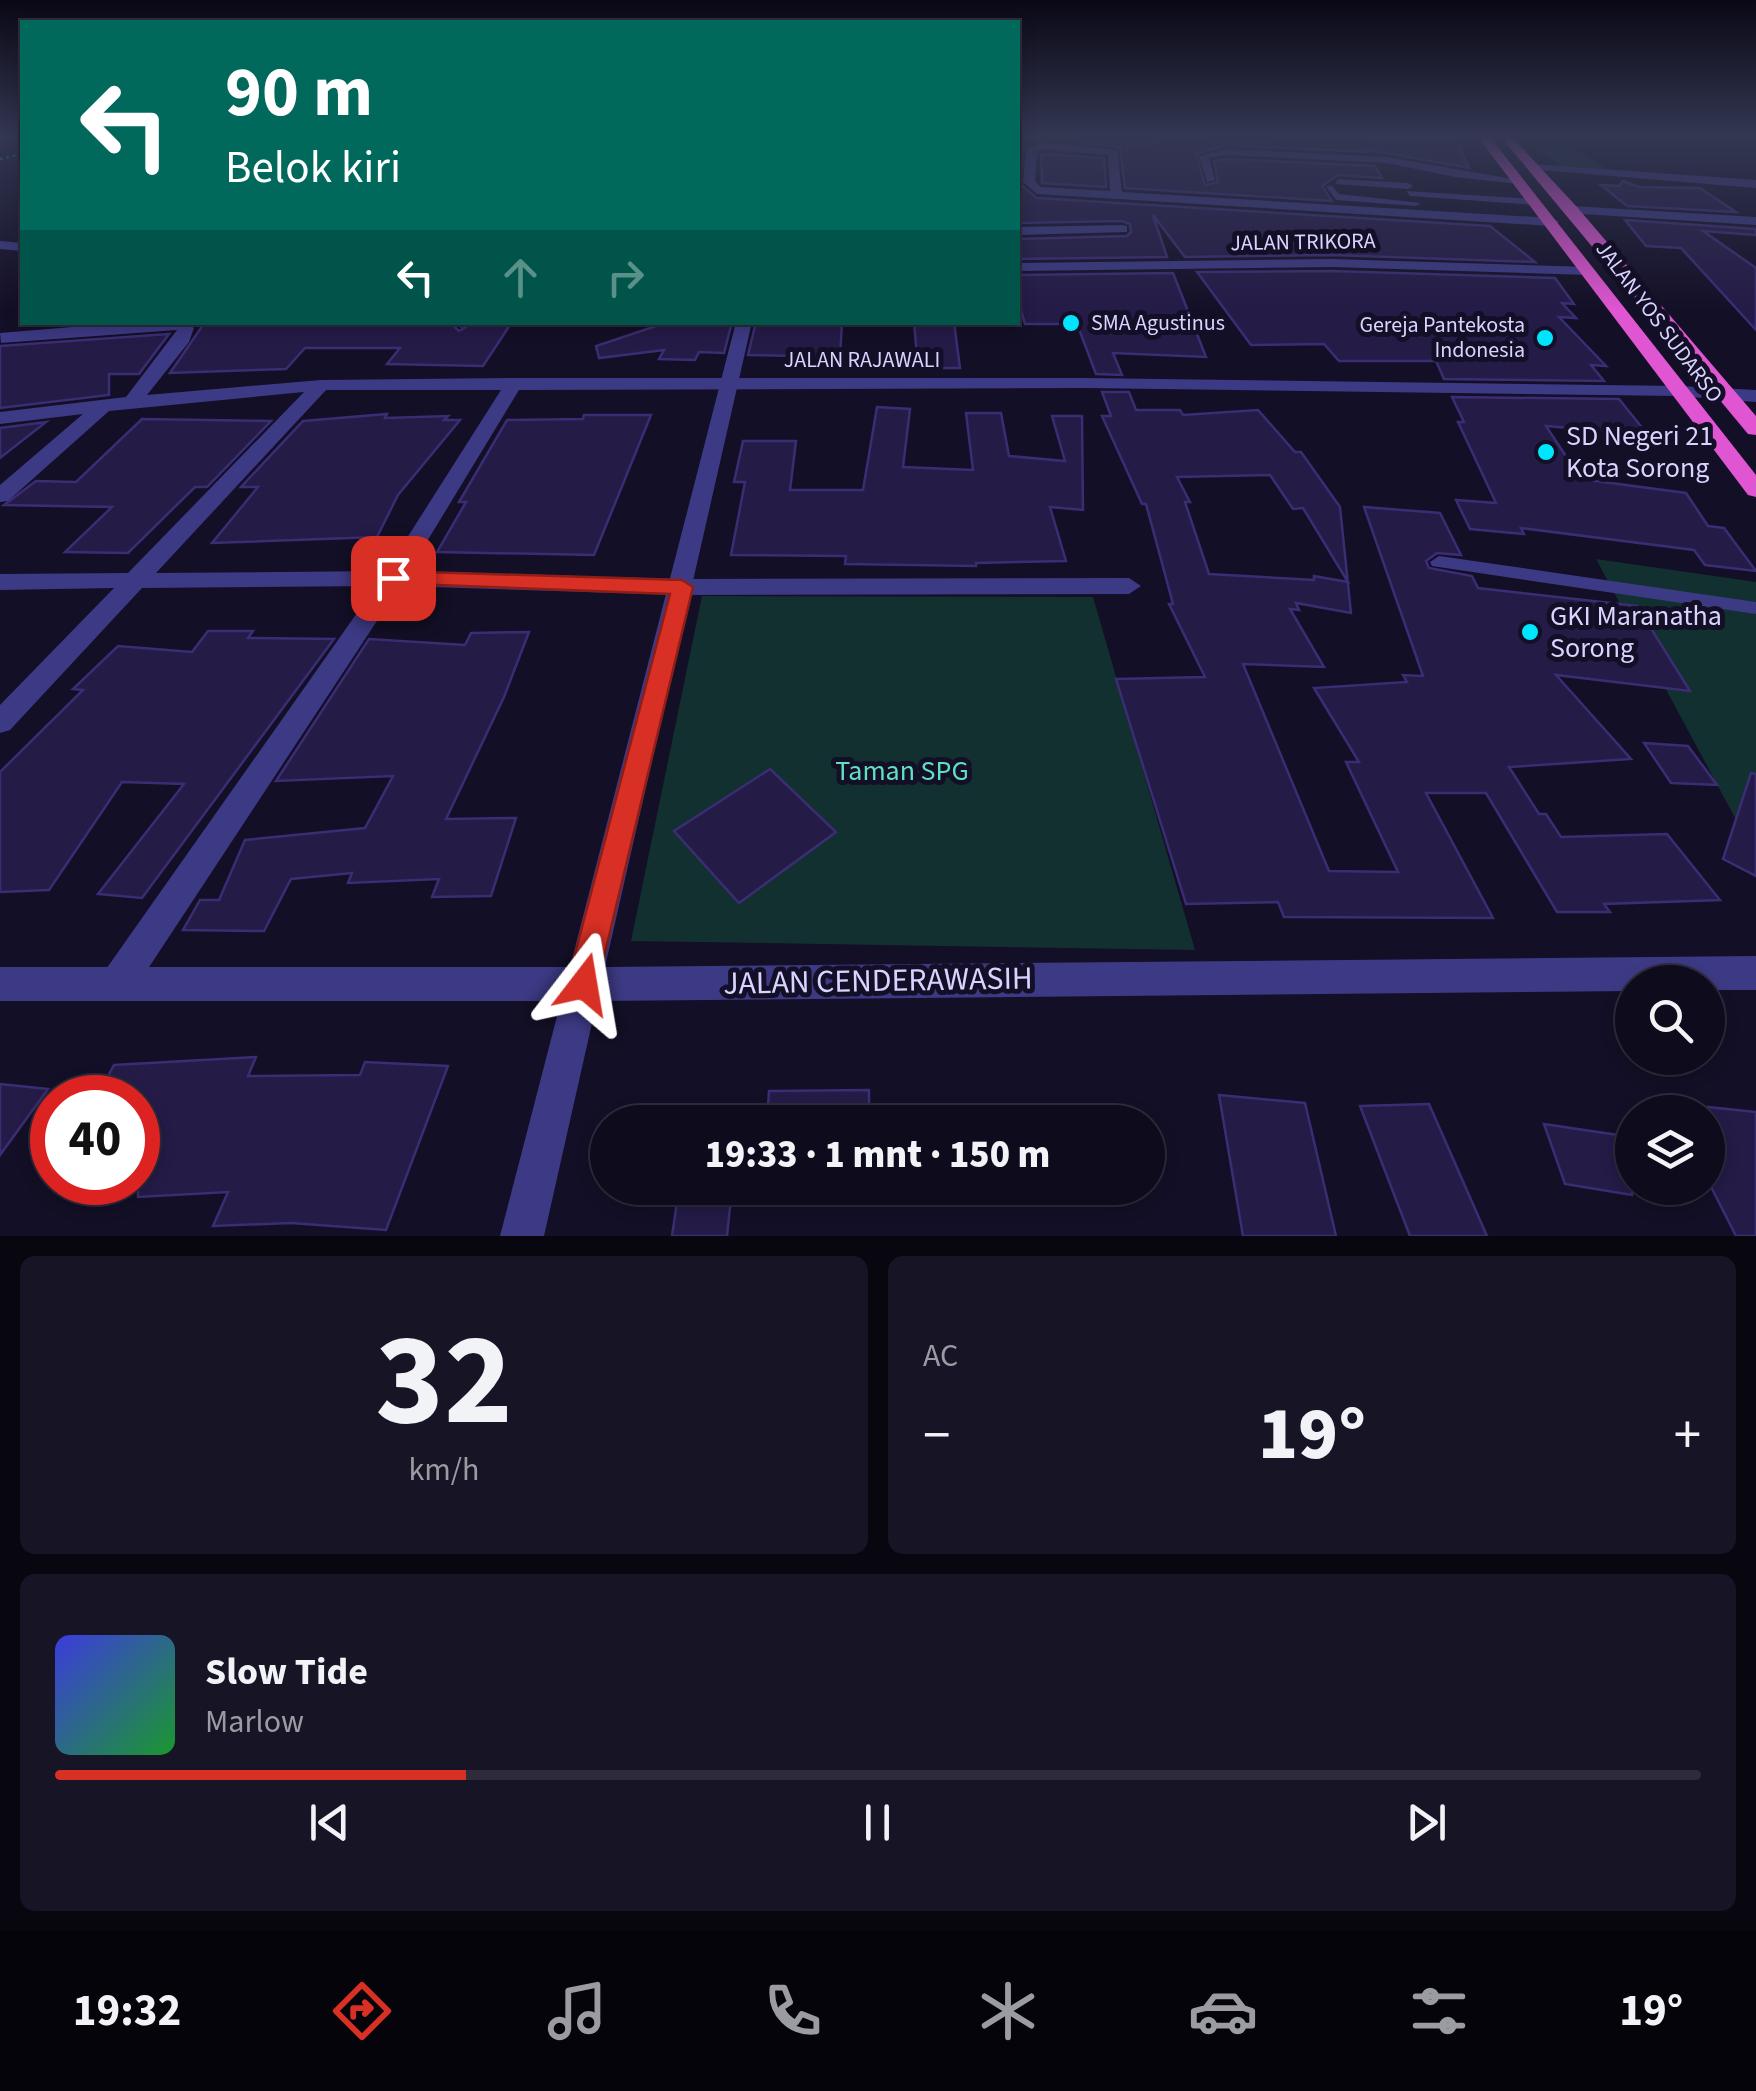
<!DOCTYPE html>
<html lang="id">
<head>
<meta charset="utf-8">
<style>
  :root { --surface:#0e0b1c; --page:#171425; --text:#f1f3f6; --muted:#9b9ba3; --line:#2e2b3b; --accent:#d93025 }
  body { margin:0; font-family:"Source Sans 3",sans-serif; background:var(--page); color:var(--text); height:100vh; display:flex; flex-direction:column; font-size:38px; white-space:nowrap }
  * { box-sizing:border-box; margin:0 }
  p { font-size:32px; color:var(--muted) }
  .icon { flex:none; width:55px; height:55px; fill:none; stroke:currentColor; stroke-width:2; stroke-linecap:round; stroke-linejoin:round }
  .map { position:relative; height:1236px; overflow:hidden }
  .drawer { display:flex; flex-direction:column; gap:20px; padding:20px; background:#08060f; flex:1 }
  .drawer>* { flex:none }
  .hud { position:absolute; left:20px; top:20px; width:1000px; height:305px; border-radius:0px; box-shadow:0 5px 15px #0003,0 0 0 2px var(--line); background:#00695c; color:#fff; overflow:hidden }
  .buttons { position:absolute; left:1615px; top:965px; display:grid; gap:20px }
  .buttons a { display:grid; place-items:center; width:110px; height:110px; border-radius:50%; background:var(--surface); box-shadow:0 5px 15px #0003,0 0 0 2px var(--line); font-size:50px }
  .speed { position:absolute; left:30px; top:1075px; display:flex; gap:20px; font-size:50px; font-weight:700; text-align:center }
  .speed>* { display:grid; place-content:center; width:130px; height:130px; border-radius:50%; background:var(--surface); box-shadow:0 5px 15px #0003,0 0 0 2px var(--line); line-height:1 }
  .speed .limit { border:15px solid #d22; background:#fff; color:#111 }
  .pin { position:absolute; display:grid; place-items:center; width:85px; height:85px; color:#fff; margin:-42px; border-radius:20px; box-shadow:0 5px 15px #0006 }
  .me { position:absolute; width:110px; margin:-55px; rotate:14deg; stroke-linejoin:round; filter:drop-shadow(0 0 8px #0008) }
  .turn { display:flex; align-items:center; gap:35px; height:210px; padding:0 40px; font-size:45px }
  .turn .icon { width:130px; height:130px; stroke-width:2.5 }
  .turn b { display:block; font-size:70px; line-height:85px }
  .lanes { display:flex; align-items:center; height:95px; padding:0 40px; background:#0003; justify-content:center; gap:50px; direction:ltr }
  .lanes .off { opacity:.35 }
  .big { font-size:75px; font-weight:800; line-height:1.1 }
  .drawer .widget { flex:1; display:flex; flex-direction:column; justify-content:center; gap:15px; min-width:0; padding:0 35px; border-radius:15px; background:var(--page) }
  .drawer .dial { align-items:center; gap:0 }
  .dial b { font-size:130px; line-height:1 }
  .song { display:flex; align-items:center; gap:30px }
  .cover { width:120px; height:120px; border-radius:15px; background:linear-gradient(135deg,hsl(240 70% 55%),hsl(130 70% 35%)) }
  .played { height:10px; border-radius:5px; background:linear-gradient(90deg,var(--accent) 25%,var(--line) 25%) }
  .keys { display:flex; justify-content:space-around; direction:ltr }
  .heat { display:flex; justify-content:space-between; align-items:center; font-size:55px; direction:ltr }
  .drawer .tiles { flex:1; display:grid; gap:20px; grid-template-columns:1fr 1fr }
  .widget:last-child { grid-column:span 2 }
  .trip { position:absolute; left:590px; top:1105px; width:575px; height:100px; border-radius:50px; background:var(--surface); box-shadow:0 5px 15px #0003,0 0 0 2px var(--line); font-weight:800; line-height:100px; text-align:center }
  .dock { display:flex; height:160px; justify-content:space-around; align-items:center; background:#06040b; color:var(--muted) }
  .dock .icon { width:70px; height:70px }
  .dock .on { color:var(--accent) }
  .dock b { font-size:45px; color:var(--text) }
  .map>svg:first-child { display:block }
</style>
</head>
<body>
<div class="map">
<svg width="1756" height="1236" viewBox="0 0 1756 1236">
  <rect width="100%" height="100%" fill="#130f26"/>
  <g fill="#12302f">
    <path d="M1520 137H1556L1607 169 1560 166Z"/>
    <path d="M1596 559 1756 582V857Z"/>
    <path d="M702 596 1093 597 1195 950 631 941Z"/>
  </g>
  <g fill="#241b47" stroke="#3b2d73" stroke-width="2.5" fill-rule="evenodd">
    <path d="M1152 137 1456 139 1469 168 1364 149 1366 152 1226 145 1196 154 1205 185 1218 182 1214 161 1226 159 1375 166 1382 178 1338 175 1322 186 1332 201 1125 188 1120 147 1079 143 1153 144Z"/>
    <path d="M1018 150H1022L1021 185 1037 198 1490 226 1535 262 1332 255 1185 257 1153 215 1167 257 1018 259V239L1127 236 1131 232 1130 224 1122 221 1018 223Z"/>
    <path d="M1041 154 1104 158 1106 187 1042 183Z"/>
    <path d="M1623 181 1639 187 1700 188 1736 212 1627 206 1601 185 1619 186Z"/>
    <path d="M1625 220 1756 229V235L1703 231 1756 268V330L1681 248 1646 246Z"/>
    <path d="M1332 271 1555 278 1574 304 1562 303 1576 318 1559 317 1606 366 1591 365 1604 381 1444 379 1436 361H1339L1324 344 1251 345 1197 272Z"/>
    <path d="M1173 273 1206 357 1113 353 1122 375 1096 374 1077 324H1025L1018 300V275Z"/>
    <path d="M205 322H449L459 331 474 322H512L483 366 387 364 400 348H305L286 369 170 373Z"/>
    <path d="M668 322H732L724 353 699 352 695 360 659 359 664 350 599 358 596 346Z"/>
    <path d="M756 322H842L840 357 748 355Z"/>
    <path d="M914 322H954L960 368H918Z"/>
    <path d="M169 334 139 374H109V395L0 408V346Z"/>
    <path d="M1102 392H1129L1136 410H1180L1183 415 1258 410 1295 452H1301L1340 507 1351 613 1296 603 1299 610 1290 609 1324 667 1243 664 1329 871 1398 872 1346 762H1359L1314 688 1407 682 1403 675 1423 676 1364 507 1440 513 1461 555 1437 553 1426 561 1429 568 1472 576 1478 588 1637 606 1690 691 1556 675 1631 759 1509 767 1539 814H1546L1561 837 1667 834 1720 900 1604 904 1610 912H1557L1486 793H1426L1493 918 1284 917 1278 902 1186 904 1116 679 1205 677 1169 604H1173L1146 504H1142L1102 416H1111ZM1270 475 1293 509 1303 508 1348 582 1314 576V580L1209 574 1185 502H1190L1177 477Z"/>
    <path d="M1452 397 1619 399 1648 435 1546 426 1581 479 1686 493 1708 526 1724 528 1756 571 1705 565 1694 550 1521 528 1524 534 1470 529 1456 500 1496 503 1458 422H1464Z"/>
    <path d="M877 407 910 409 903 467 973 470 966 413H1001L1009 456 1065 461 1052 416H1082L1083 510 1050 507 1066 561 976 563V566L845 564 846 556 731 555 745 482H734L743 441H796L790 490H863Z"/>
    <path d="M387 414 385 418 448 416 444 420H460L398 495 377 537 212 543 258 487H241L303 421Z"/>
    <path d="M584 415H651L594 555 437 552 466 502H459L507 420 583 419Z"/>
    <path d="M142 419 271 421 207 487H195L128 553 65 552 112 507 4 505 36 481 76 482Z"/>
    <path d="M46 422 0 458V428Z"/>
    <path d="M208 631H253L248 638 334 639 142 898 98 894 184 784 122 782 49 890 0 892V772L83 690 73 689 118 646 192 652Z"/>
    <path d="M529 632 504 697 446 819 516 818 491 896 432 897 439 879 348 883 352 873 291 879 264 931 183 930 200 900H219L245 840 365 828 393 776 276 781 369 639 465 645 471 633Z"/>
    <path d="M1644 743 1688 746 1717 785 1671 783Z"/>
    <path d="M770 769 836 832 739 903 674 831Z"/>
    <path d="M1751 773 1756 774V876L1723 859Z"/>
    <path d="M256 1057 248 1076 360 1075 365 1062 448 1066 386 1230 291 1223 213 1226 228 1192 138 1197V1098H96L114 1065Z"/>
    <path d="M0 1084 48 1089 0 1155Z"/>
    <path d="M869 1090V1122H767L769 1091Z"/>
    <path d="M1219 1095 1305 1103 1336 1236H1243Z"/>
    <path d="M1429 1104 1487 1236H1410L1360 1106Z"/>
    <path d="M1708 1107 1756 1112V1236H1736L1708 1181Z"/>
    <path d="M1544 1124 1632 1137V1195L1565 1184Z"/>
    <path d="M679 1188H732L727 1236H672Z"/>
  </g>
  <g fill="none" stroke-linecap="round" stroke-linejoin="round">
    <path stroke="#2fb8b0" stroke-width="2.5" stroke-dasharray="2.5 4" stroke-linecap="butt" d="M0 159 22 154"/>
    <g fill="#3d3a85" fill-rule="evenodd">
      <path d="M1226 149 1387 157 1524 181 1519 184 1455 177 1387 163 1226 155 1209 158 1215 180 1207 182 1199 156Z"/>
      <path d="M1338 179 1408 183 1413 186 1408 189 1335 184Z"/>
      <path d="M1326 186H1332L1339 194 1421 203 1416 206 1336 200Z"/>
      <path d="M1406 191 1535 199 1540 202 1535 205 1410 196Z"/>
      <path d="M1439 556 1756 602V614L1432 566 1430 562Z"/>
    </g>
    <g fill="#3d3a85" fill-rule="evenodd">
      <path d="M1044 143 1117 150 1122 192 1552 218 1559 222 1552 226 1037 194 1023 182 1026 149ZM1044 149 1108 155 1110 191 1040 187 1035 181 1037 151Z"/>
      <path d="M1533 164 1756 180V188L1529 169Z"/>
      <path d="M1572 206 1756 217V225L1567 213 1566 210Z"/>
      <path d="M1122 225 1127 226V232L1018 235V227Z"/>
      <path d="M0 241 22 243V251L0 249Z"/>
      <path d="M1332 259 1588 267 1595 271 1588 275 1332 267 1018 271V263Z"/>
      <path d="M132 322H186L194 328 189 342 147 395 321 380 514 378H1085L1678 386 1756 390V402L1678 396 1085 388 519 390 409 571 682 579 1129 578 1141 586 1129 594 682 595 400 586 130 996 117 1001 104 996 99 984 104 972 376 586 142 588 10 730 0 733V705L114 588 0 590V574L128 573 304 392 109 411 8 501 0 502V485L83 414 0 424V412L126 397 177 330 1 343 0 333ZM326 390H501L386 571 156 573Z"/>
      <path d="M470 322 461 328 453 323V322Z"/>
    </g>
    <path fill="#3d3a85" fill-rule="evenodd" d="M736 322H752L605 967 1756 956V990H1708V982H1632V991L597 1001 544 1236H500L561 1001H0V967H570Z"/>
    <g fill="#e055d1" fill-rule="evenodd">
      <path d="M1478 137H1490L1756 475V497L1748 495Z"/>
      <path d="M1501 137H1512L1577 207 1756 416V435L1748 434Z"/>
    </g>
  </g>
  <linearGradient id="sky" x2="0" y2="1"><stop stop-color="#0a0815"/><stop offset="0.44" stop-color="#333752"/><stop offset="1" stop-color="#333752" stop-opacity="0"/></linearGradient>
  <rect width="1756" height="310" fill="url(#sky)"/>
  <path fill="#d93025" stroke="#8d1f18" stroke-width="2.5" d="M393 571 682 580 693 587 595 994 584 999 572 994 567 984 670 594 386 583 382 578 386 573Z"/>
  <g fill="#00e5ff" stroke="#130f26" stroke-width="4">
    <circle cx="1071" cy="323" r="10"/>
    <circle cx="1545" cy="338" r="10"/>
    <circle cx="1546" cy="452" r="10"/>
    <circle cx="1530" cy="632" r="10"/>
  </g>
  <g text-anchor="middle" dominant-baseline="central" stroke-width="10" stroke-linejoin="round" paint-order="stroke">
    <g font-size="22" fill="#d9d4ff" stroke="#130f26">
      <text transform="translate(1303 242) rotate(-1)">JALAN TRIKORA</text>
      <text transform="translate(1659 322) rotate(53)">JALAN YOS SUDARSO</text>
      <text x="862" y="360">JALAN RAJAWALI</text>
    </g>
    <g font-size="22" fill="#d9d4ff" stroke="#130f26" text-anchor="start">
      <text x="1091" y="323">SMA Agustinus</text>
      <text x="1525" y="325" text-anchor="end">Gereja Pantekosta<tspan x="1525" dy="25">Indonesia</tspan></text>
    </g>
    <g font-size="28" fill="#d9d4ff" stroke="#130f26" text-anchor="start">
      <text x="1566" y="436">SD Negeri 21<tspan x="1566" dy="32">Kota Sorong</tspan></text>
      <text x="1550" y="616">GKI Maranatha<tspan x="1550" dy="32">Sorong</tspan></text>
    </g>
    <g font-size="28" fill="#5fe0c0" stroke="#130f26">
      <text x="902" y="771">Taman SPG</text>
    </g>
    <g font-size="32" fill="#d9d4ff" stroke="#130f26">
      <text transform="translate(878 981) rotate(-1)">JALAN CENDERAWASIH</text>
    </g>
  </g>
</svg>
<div class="buttons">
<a><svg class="icon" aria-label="search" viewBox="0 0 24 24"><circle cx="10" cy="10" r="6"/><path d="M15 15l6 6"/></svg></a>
<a><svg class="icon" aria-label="layers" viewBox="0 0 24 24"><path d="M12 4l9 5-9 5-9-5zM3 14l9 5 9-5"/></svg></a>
</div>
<div class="speed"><div class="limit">40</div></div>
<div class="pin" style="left:393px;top:578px;background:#d93025"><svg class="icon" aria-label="arrive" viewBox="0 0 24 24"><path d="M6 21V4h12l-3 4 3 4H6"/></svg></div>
<svg class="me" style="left:584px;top:984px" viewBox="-20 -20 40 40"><path d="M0-17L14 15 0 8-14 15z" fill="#d93025" stroke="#fff" stroke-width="4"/></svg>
<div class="trip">19:33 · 1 mnt · 150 m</div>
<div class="hud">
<div class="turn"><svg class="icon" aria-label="left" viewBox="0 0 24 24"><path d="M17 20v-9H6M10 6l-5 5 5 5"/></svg><div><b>90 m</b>Belok kiri</div></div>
<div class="lanes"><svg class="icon" aria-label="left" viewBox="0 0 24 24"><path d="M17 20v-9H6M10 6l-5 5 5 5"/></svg><svg class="icon off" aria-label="ahead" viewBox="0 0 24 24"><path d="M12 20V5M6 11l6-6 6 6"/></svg><svg class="icon off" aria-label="right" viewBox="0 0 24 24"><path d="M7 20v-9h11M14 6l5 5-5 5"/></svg></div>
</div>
</div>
<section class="drawer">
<div class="tiles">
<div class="widget dial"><b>32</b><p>km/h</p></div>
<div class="widget"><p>AC</p>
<div class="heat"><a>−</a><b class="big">19°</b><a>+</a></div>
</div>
<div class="widget">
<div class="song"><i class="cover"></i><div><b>Slow Tide</b><p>Marlow</p></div></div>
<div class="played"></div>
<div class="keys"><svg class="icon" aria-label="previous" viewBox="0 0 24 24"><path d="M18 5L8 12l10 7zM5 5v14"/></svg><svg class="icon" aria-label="pause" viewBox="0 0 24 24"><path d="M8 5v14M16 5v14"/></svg><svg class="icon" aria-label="next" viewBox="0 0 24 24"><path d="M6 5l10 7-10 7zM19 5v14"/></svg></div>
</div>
</div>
</section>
<nav class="dock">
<b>19:32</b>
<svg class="icon on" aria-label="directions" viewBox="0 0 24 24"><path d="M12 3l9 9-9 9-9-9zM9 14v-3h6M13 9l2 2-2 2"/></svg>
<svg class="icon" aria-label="music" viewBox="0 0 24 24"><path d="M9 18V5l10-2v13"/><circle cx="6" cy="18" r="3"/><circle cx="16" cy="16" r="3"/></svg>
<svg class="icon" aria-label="phone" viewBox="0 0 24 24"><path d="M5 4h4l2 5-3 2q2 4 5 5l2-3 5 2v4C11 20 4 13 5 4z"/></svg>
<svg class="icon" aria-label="climate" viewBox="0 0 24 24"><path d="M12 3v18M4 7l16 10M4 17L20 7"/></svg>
<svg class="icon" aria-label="car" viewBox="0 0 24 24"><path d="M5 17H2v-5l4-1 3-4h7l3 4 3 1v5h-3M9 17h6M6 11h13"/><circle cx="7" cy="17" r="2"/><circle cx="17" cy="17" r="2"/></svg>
<svg class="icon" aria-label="filters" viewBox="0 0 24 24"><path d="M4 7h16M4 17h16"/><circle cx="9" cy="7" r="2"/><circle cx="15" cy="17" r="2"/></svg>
<b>19°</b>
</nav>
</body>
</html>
